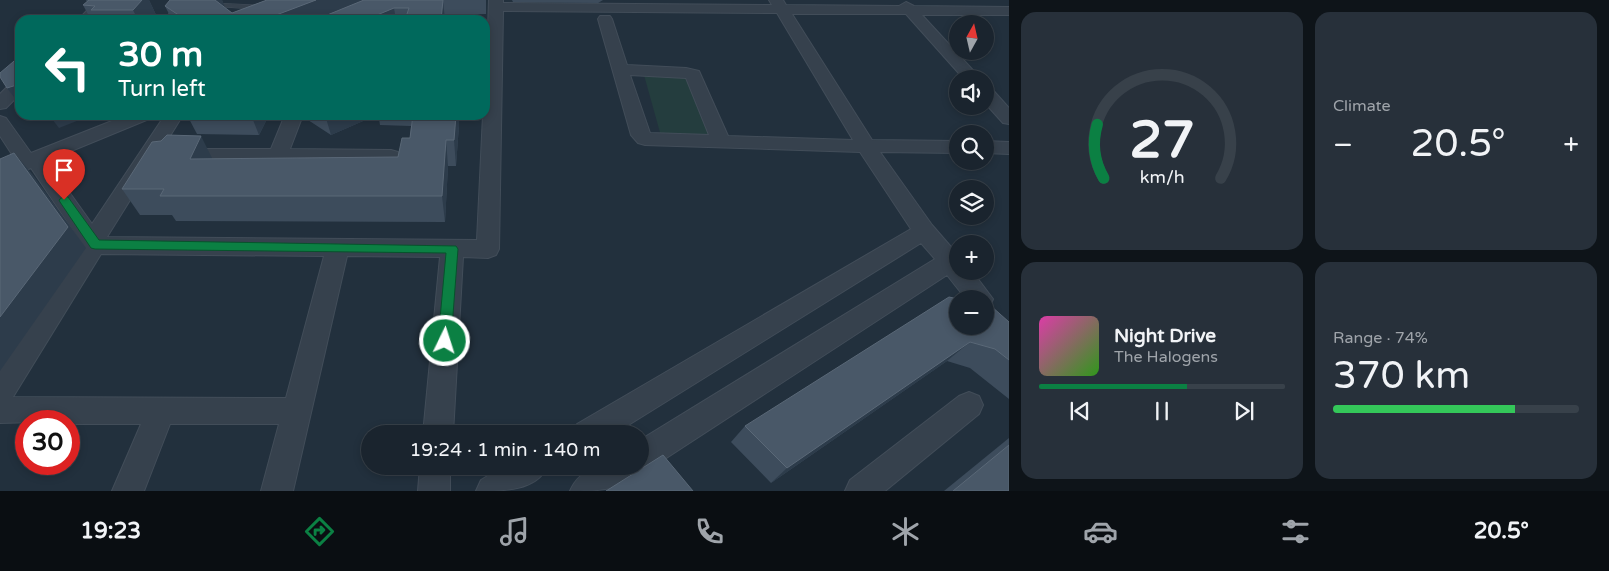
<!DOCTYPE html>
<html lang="en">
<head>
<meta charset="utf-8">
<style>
  :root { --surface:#1a242e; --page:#27303a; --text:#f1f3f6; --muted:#9fa4aa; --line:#38414a; --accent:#0b8043 }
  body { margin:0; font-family:"Varela Round",sans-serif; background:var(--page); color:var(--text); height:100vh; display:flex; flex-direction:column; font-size:19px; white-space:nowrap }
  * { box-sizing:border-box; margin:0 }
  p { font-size:16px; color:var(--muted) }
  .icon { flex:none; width:28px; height:28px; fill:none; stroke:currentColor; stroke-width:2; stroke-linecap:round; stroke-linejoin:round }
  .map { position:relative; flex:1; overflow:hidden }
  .side { display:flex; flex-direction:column; gap:12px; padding:12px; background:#0e1419; width:600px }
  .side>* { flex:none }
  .guide { position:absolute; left:15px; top:15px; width:475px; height:105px; border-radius:15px; box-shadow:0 2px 8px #0003,0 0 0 1px var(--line); background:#00695c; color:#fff; overflow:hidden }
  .needle { width:32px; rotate:8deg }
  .controls { position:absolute; left:949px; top:15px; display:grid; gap:10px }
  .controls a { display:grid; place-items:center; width:45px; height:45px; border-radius:50%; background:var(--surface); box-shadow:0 2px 8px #0003,0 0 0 1px var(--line); font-size:25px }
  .speed { position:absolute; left:15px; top:410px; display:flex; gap:10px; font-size:25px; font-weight:700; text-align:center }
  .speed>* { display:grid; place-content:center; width:65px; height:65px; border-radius:50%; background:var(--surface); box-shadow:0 2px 8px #0003,0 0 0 1px var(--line); line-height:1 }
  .speed .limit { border:8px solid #d22; background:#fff; color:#111 }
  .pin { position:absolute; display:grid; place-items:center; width:42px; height:42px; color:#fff; margin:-51px -21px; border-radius:50% 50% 50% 0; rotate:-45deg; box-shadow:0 0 5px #0007 }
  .pin .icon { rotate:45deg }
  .me { position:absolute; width:55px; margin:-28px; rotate:4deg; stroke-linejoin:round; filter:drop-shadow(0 0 4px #0008) }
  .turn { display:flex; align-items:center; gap:18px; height:105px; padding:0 20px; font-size:22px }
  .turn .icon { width:65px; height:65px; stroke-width:2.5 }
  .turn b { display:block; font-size:35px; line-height:42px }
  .big { font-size:38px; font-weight:600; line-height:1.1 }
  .side .tile { flex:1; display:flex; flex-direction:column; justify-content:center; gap:8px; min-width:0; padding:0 18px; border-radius:15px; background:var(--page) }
  .side .dial { align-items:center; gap:0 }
  .dial svg { height:130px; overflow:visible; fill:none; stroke:var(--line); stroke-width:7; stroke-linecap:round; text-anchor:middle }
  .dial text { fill:var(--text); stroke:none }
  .song { display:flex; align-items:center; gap:15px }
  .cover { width:60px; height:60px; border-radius:8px; background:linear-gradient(135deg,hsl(320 70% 55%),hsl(110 70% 35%)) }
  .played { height:5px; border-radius:2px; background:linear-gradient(90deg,var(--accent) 60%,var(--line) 60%) }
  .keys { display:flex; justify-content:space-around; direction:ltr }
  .heat { display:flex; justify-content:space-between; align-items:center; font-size:28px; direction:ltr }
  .charge { height:8px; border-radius:4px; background:linear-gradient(90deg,#34c759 74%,var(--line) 0) }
  .side .tiles { flex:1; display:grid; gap:12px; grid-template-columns:repeat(2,1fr) }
  .trip { position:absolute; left:361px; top:425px; width:288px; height:50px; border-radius:25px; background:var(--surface); box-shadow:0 2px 8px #0003,0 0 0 1px var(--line); font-weight:600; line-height:50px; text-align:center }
  .menu { display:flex; height:80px; justify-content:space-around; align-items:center; background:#0a0e12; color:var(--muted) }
  .menu .icon { width:35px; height:35px }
  .menu .active { color:var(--accent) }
  .menu b { font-size:22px; color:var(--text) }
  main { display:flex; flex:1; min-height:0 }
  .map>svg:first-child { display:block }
</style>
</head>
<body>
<main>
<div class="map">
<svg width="1009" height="491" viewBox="0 0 1009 491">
  <rect width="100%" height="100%" fill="#22303d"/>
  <path fill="#243d3e" d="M644 75 690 77 713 137 661 136Z"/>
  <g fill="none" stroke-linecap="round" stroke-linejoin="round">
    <g stroke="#424d59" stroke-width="1">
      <g id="lane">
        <path d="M211 3 254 5 258 7 254 9 209 6V4Z"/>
        <path d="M178 4 184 5 171 20H163Z"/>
      </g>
    </g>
    <g stroke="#424d59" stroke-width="2">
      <g id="street">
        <path d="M97 0H112L93 20H78Z"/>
        <path d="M489 0H503V3L772 5 769 0H783L786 5 899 6 906 2 914 6 1009 7V15H922L981 79H964L906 14H792L872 140 958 141V153L880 152 932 225 958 255V271H972L993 299 990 306 985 308V299H966L947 275 651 468 638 471C628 491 592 491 570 491 583 461 613 466 640 466V440L935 259 921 243 614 434H573L577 424 911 229 860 152 645 145 638 143 631 135 598 19 600 16H610L612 19 627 65 686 68 699 71 728 136 853 140 777 13 503 11 499 249 496 255 488 258 463 257 453 434H423L440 257 347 256 293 491H261L279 424H170L144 491H112L141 424H69V421L0 423V369L83 245 31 168 0 180V165L15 159 0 136V116L6 118 31 153 127 115H152L149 119 47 161 92 224 165 115H183L107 237 477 240 483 115H485ZM630 75 686 78 709 135 650 133ZM101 254 324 256 286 398 13 397Z"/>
        <path d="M20 79V94L6 108 0 109V94L14 80Z"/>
        <path d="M985 87 991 88 1009 108V124L1003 123 985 103Z"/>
        <path d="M285 115H303L290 149 391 150 398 152 401 156 398 160 391 162H285L280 172 273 174 266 172 263 167 265 162 180 161 173 159 170 155 173 151 180 149H271Z"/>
        <path d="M985 141 1009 142V154L985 153Z"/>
        <path d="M969 392 979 396 983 405 979 414 885 491H845L850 480 959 396Z"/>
        <path d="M420 466H450V491H418Z"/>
        <path d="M504 466H548C536 491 504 491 476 491L481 480Z"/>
      </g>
    </g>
    <use href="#lane" fill="#36414d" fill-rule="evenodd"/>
    <use href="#street" fill="#36414d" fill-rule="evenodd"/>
  </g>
  <g fill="#3d4c5c">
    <path d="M86 0H149L158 19 157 20H91L83 5 87 2Z"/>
    <path d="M170 0H222L225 8 232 13 267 0H486V14L445 15V20H172L165 6Z"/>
    <path d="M512 0H603L598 3 513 2Z"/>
    <path d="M187 115H269L259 135 197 134Z"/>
    <path d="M306 115H459V125L456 166H448L445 222 176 221 172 215H140L122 189 212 159 398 157 410 138 411 126 380 125 379 119 370 118 331 135 308 120Z"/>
    <path d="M1009 322V399L970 368 947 361 771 483 731 442 745 426Z"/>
    <path d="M1009 438V491H944Z"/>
  </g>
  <g fill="#2d3c4b">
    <path d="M123 0H149L158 19 157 20H138L133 10Z"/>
    <path d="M210 0H222L226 9Z"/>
    <path d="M316 0H367L332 20H263Z"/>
    <path d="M443 0 445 20H441Z"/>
    <path d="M394 8 396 20H365Z"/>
    <path d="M20 84V105L7 88Z"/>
    <path d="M49 115H92L59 128Z"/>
    <path d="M251 115H269L259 135Z"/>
    <path d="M325 115H369L370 118 331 135Z"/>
    <path d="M456 115H459V125L456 166 454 140Z"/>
    <path d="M201 136 214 162 190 159Z"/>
    <path d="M446 140 448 166 445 222 442 196Z"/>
    <path d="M14 153 33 175 86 248 0 371V317Z"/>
    <path d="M970 342 947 361 771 483 787 468Z"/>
  </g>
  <g fill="#495868" stroke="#5a6877">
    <path d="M89 0H142L133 10H91L95 6 83 5Z"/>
    <path d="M170 0H215L232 13 267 0H316L263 20H186L165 6Z"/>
    <path d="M364 0H443L441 20H405L409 8H394L365 20H315Z"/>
    <path d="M20 56V84L7 88 0 77V73Z"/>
    <path d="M413 115H456L454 140H446L442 196H160L164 189H122L152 142 161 141 167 135 201 136 190 159 398 157 402 138H410Z"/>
    <path d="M14 153 68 227 0 317V159Z"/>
    <path d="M949 297 958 299V326H985V305L991 306 1009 322V360L995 349 970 342 787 468 745 426Z"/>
    <path d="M1009 445V491H953Z"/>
    <path d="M663 455 693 491H606Z"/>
  </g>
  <path fill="#0b8043" stroke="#07532c" d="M64 196 68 197 99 240 456 246 458 249 451 341 449 345 445 347 440 345 438 341 446 253 95 249 91 248 60 202 59 200Z"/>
</svg>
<div class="controls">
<a><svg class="needle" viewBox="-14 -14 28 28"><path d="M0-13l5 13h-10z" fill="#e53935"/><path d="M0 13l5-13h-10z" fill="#9fa4aa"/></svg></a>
<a><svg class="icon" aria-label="sound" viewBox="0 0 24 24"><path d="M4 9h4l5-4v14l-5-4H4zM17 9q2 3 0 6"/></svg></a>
<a><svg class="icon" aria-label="search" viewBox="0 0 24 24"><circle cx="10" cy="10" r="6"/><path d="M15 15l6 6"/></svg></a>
<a><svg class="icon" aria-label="layers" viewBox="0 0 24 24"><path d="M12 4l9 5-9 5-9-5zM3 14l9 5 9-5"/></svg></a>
<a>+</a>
<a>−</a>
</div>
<div class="speed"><div class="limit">30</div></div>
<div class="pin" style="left:64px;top:200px;background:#d93025"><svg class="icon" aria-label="arrive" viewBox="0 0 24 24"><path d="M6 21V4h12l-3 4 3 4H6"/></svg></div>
<svg class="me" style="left:445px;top:341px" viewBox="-20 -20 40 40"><circle r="17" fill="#0b8043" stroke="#fff" stroke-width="3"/><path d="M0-11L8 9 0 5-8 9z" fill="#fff"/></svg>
<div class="trip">19:24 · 1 min · 140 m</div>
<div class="guide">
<div class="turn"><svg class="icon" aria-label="left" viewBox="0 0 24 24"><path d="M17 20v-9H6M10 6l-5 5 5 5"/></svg><div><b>30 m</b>Turn left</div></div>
</div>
</div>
<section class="side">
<div class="tiles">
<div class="tile dial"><svg viewBox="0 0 100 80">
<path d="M14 69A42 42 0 1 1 86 69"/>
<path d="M14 69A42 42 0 0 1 10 36" stroke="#0b8043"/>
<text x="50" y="56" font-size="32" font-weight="700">27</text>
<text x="50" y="72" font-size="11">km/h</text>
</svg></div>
<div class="tile"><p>Climate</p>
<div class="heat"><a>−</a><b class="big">20.5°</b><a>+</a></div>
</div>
<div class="tile">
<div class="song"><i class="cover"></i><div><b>Night Drive</b><p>The Halogens</p></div></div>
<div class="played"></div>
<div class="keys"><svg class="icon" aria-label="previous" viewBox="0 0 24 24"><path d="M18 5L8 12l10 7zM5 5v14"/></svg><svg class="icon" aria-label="pause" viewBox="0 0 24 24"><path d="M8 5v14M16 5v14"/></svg><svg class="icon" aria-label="next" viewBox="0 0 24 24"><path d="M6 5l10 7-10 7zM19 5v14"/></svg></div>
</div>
<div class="tile"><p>Range · 74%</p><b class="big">370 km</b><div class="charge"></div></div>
</div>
</section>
</main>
<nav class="menu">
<b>19:23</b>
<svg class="icon active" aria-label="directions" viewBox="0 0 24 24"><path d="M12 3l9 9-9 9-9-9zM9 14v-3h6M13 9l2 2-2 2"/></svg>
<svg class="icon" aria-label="music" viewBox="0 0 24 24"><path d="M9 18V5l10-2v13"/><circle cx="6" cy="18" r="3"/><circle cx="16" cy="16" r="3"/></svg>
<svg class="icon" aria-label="phone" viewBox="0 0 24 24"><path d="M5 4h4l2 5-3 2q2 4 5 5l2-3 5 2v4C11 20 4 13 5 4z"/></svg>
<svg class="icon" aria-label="climate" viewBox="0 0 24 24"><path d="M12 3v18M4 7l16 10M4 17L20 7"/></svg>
<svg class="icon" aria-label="car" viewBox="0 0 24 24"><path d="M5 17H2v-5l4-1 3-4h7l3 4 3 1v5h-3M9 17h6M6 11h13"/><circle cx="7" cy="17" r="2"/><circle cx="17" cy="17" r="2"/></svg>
<svg class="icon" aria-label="filters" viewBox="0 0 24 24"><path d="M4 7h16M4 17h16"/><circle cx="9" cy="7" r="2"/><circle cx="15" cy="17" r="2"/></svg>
<b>20.5°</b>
</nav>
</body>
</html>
